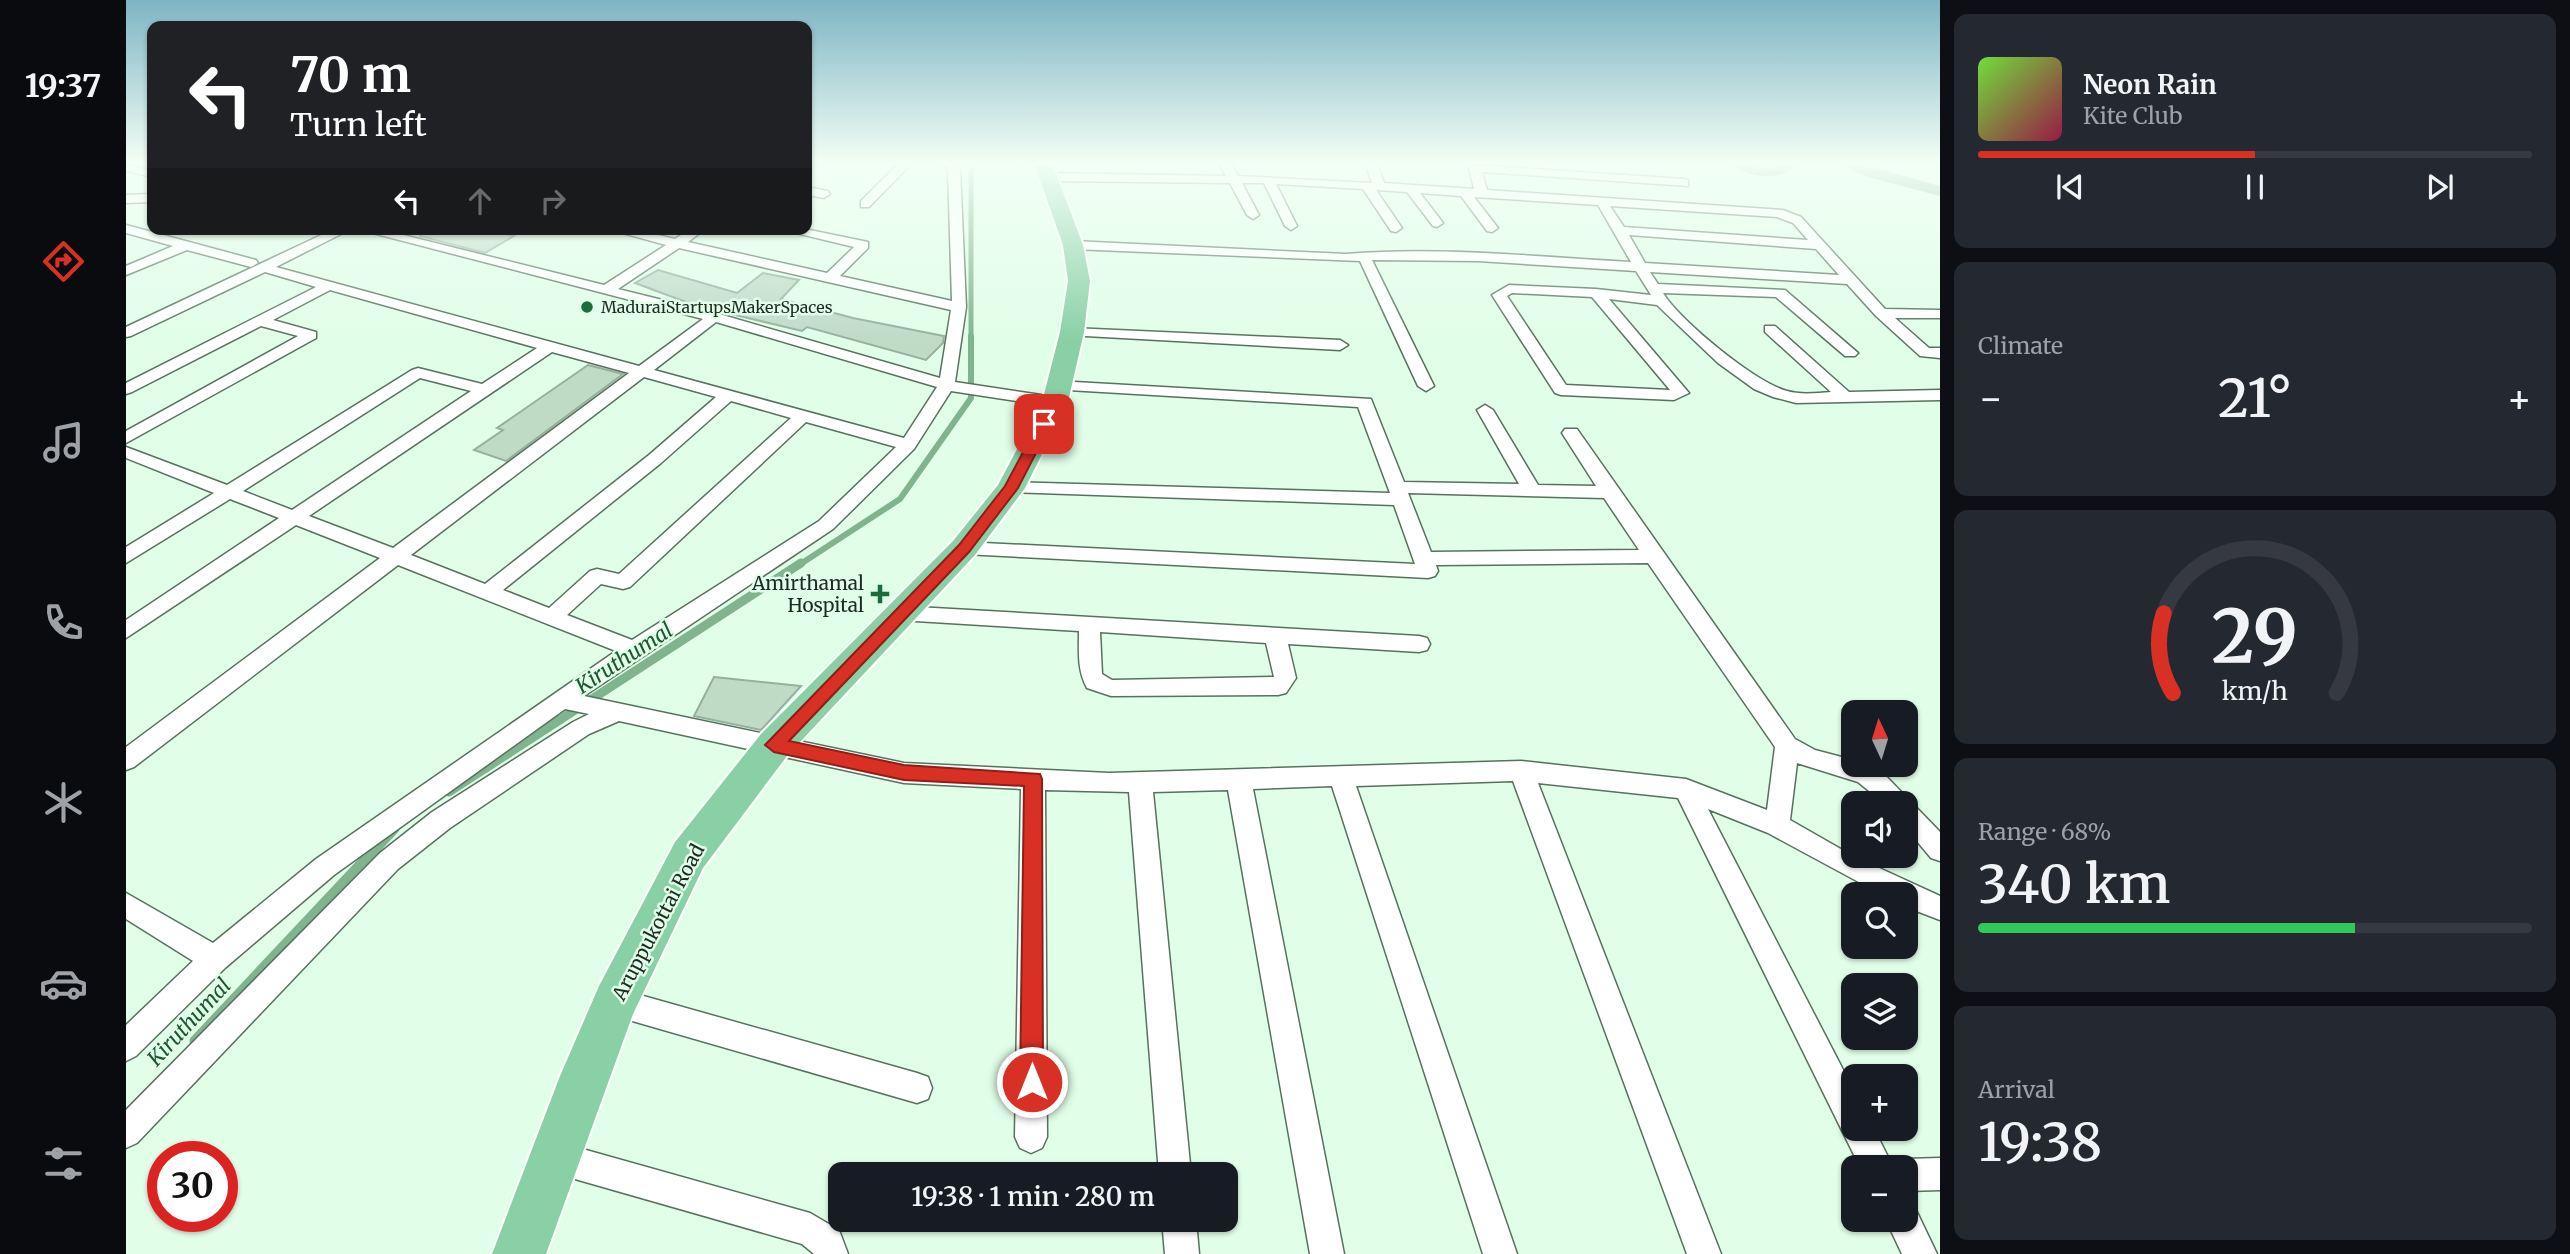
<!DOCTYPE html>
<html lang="en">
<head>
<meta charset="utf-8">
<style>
  :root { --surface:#171b24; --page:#242831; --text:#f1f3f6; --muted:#9ea1a6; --line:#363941; --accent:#d93025 }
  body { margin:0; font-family:Merriweather,serif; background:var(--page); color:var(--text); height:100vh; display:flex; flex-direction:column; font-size:26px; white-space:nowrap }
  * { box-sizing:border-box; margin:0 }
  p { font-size:23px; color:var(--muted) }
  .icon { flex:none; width:38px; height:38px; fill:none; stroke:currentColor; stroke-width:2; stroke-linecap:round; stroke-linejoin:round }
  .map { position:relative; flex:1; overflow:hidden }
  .details { display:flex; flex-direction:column; gap:14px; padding:14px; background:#0d0f14; width:630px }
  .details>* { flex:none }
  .hud { position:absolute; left:21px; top:21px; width:665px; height:214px; border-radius:14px; box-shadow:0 2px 5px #0004; background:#202124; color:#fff; overflow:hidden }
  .needle { width:46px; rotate:356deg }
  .fabs { position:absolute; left:1715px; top:700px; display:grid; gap:14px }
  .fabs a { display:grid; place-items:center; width:77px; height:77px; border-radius:14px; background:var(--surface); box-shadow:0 2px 5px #0004; font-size:35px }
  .speed { position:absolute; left:21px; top:1141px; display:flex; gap:14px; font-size:35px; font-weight:700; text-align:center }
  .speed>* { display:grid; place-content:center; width:91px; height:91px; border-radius:50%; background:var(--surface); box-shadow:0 2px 5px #0004; line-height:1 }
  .speed .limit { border:10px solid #d22; background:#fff; color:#111 }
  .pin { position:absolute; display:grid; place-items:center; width:60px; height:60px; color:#fff; margin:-30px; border-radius:14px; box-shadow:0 4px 10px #0006 }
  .me { position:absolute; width:77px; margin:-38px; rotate:0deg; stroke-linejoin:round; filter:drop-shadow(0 0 5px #0008) }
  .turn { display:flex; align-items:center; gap:24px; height:147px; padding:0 28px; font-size:32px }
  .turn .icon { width:91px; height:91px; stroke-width:2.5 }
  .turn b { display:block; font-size:49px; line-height:60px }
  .lanes { display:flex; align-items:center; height:66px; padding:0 28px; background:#0003; justify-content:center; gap:35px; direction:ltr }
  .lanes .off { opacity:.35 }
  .big { font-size:52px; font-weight:600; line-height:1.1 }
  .details .widget { flex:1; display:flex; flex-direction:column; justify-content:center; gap:10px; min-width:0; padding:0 24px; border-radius:14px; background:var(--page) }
  .details .dial { align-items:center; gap:0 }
  .dial svg { height:182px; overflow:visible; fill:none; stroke:var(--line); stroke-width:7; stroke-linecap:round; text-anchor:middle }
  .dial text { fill:var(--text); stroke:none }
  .song { display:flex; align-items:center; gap:21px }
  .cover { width:84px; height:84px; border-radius:10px; background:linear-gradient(135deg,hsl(100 70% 55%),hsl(340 70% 35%)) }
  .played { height:7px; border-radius:4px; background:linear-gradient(90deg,var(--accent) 50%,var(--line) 50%) }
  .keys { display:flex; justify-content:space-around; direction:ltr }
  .heat { display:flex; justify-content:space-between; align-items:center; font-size:38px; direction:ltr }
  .charge { height:10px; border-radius:5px; background:linear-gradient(90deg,#34c759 68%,var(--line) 0) }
  .trip { position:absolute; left:702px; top:1162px; width:410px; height:70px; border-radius:14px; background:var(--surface); box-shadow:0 2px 5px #0004; font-weight:600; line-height:70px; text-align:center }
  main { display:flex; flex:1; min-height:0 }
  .dock { display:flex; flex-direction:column; width:126px; justify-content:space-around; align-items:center; background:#090b0e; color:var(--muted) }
  .dock .icon { width:49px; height:49px }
  .dock .active { color:var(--accent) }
  .dock b { font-size:32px; color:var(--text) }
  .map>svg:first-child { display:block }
</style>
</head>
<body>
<main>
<nav class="dock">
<b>19:37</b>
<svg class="icon active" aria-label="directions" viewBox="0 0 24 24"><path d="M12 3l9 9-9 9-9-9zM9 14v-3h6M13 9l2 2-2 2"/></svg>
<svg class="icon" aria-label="music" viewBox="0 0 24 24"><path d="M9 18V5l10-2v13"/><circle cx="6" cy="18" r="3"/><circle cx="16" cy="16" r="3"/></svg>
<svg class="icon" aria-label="phone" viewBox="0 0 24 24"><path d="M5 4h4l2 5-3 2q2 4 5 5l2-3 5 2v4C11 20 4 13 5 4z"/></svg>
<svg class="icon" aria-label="climate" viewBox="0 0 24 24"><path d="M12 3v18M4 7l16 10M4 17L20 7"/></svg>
<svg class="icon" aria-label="car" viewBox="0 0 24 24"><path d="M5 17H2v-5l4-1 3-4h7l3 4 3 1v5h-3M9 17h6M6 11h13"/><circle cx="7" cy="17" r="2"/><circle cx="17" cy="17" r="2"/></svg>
<svg class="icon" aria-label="filters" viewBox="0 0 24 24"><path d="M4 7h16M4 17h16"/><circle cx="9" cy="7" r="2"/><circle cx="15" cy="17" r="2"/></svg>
</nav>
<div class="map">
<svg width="1814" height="1254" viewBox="0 0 1814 1254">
  <rect width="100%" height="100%" fill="#e1fee8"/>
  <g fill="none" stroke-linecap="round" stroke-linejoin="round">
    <path stroke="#7fb48e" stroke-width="5" d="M845 163V337"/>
    <path stroke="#7fb48e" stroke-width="6" d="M673 565 774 499 845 398V336"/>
    <g stroke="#7fb48e" stroke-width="9">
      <path d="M323 792 675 563"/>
      <path d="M237 863 269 829"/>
    </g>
    <path stroke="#7fb48e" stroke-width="11" d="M69 1041 238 861"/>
    <g fill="#7fb48e" fill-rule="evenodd">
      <path d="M1606 163 1640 167 1674 163C1658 181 1622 180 1606 163Z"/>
      <path d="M1711 163H1731L1814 186V196L1738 176Z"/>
    </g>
  </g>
  <g fill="#bfdbc6" stroke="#95b09c" stroke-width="2">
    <path d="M295 229H357L388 236 359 253 294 236Z"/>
    <path d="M532 270 611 293 637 273 673 280 655 299 727 318 818 336 817 343 800 360 681 327 676 331 568 305 509 283Z"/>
    <path d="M462 365 497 374 380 461 348 450 377 430 371 428Z"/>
    <path d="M588 677 675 686 635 730 568 716Z"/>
  </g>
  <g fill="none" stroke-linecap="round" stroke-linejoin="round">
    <g stroke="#58715e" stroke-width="3">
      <g id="minor">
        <path d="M773 163H786L743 207H735V201Z"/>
        <path d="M815 163H829L834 168 840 307 829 382 929 397 937 402 929 407 825 391 788 449 707 529 458 696 778 763 983 773 1395 761 1560 779 1641 810 1649 747 1522 563 1310 565 1312 571 1309 576 1302 578 838 554 828 548 838 542 1289 564 1268 505 879 492 876 488 885 482 1264 493 1232 407 925 389 923 386 931 381 1245 399 1278 482 1393 484 1351 410 1359 405 1367 410 1412 485 1470 486 1436 433 1439 429H1451L1669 739 1689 750 1727 760V765H1743L1755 771 1814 832V861L1805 858 1780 828V803H1758L1732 782 1671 763 1664 820 1727 856 1814 896V920L1780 907V894H1755L1642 833 1582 809 1727 1089V1129H1748L1767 1167H1734L1552 798 1412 783 1595 1254H1561L1387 781 1230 786 1391 1254H1357L1206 786 1127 789 1218 1254H1184L1102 790 1027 792 1065 1174H1033L1003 792 919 790 921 1137 916 1148 905 1153 894 1148 889 1137 895 789 778 783 493 721 463 734 324 828 272 869 11 1143 0 1148V1110L254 853 306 812 447 722 463 714 439 709 208 875 99 968 10 1056 0 1061V1025L67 961 0 919V893L87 943 190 859 490 651 272 565 8 767 0 770V747L254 558 170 525 0 638V620L153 518 104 499 0 563V547L88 493 0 458V447L101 485 286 370 292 368 356 384 411 348 204 290 147 320 190 332V338L0 443V431L172 336 135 326 6 392 0 394V383L190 287 139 272 5 336 0 337V327L208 229H225L150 267 513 366 577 319 231 229H253L478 285 540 245 482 229H506L549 239 564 229H579L562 242 701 273 728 247 653 229H679L742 242V248L714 276 826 301 822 169ZM553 248 825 310 814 378 593 314 492 289ZM590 322 811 387 778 438 528 370ZM426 352 503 373 267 548 183 516ZM518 377 590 397 523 455 359 584 285 555ZM294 378 345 391 166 510 117 491ZM605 401 665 418 493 574 471 569 464 571 423 608 377 590 535 463ZM680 422 770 447 693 521 506 640 441 615 475 584 497 589 504 587ZM1282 493 1478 498 1513 550 1305 552Z"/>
        <path d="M1093 163H1105L1112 176 1246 183 1239 163H1251L1258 183 1348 189 1343 168 1349 165 1558 179 1562 180V186L1356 172 1361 190 1657 210 1675 217 1759 309 1814 310V318H1769L1803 348H1814V358L1794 356 1750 316 1721 284 1524 272 1532 284 1659 290 1732 353 1729 356H1719L1650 297 1537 293C1554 321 1629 382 1661 391 1675 395 1690 393 1705 392L1639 332V326H1649L1723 392 1814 390V400L1670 403 1647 397 1628 389 1592 363 1531 305 1483 299 1563 393 1548 400 1435 395 1429 393 1366 295 1383 285 1470 289 1525 295 1510 271 1352 261 1246 260 1308 386 1300 391 1292 386 1234 261 947 249 940 245 947 241 1220 254C1314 246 1411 257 1505 262L1472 205 1348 197 1372 228 1366 232 1361 231 1335 196 1294 193 1317 223 1311 227 1307 226 1281 192 1250 190 1276 228 1270 232 1265 231 1237 189 1150 184 1171 226 1165 230 1159 226 1138 183H1116L1133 215 1127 219 1121 215 1104 183 923 181 917 177 923 173 1100 176ZM1484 206 1651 217 1667 223 1682 240 1498 227ZM1503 235 1690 249 1713 275 1519 263ZM1386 293 1466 297 1544 390 1440 385 1381 296Z"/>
        <path d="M0 164 26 170V177L0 171Z"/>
        <path d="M681 187 702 191 704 194 698 198 681 195Z"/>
        <path d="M26 194V202L0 203V195Z"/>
        <path d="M0 225 130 260 132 263 125 267 61 250 0 275V266L47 246 0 233Z"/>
        <path d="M946 328 1214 340 1222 345 1214 350 941 335V329Z"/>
        <path d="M773 606 1293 636 1301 638 1304 644 1301 650 1293 652 1162 644 1170 678 1160 693 1152 695 985 696 961 688C951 670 953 651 953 631L773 620 766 618 763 613 766 608ZM974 632 1140 643 1148 677 986 680 976 674Z"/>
        <path d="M489 988 791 1073 802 1077 806 1088 802 1099 791 1103 489 1016 479 1012 475 1002 479 992Z"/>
        <path d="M428 1141 684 1213 713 1230 722 1254H688L676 1244 428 1173 417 1168 412 1157 417 1146Z"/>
        <path d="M1814 1158V1190L1780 1191V1167H1767L1780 1159Z"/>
        <path d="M1780 1205 1789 1208 1811 1254H1776L1760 1220H1780Z"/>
        <path d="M1036 1220H1070L1073 1254H1039Z"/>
      </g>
    </g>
    <g stroke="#fff" stroke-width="4">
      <path id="primary" d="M908 163H926L957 245 964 281 958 332 942 402 899 488 849 555 661 756 577 868 507 1014 420 1254H366L434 1076 473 986 549 842 635 734 827 541 872 485 916 402 934 332 942 281 937 245Z"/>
    </g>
    <use href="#minor" fill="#fff" fill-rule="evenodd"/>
    <use href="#primary" fill="#8ad0a6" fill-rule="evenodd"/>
  </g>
  <linearGradient id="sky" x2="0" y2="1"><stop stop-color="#7eb4c4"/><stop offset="0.48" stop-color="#f2fff5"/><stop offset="1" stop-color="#f2fff5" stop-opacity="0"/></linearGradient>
  <rect width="1814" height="339" fill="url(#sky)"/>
  <path fill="#d93025" stroke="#8d1f18" stroke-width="2" d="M918 420 925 424 892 488 843 552 663 741 778 765 914 774 916 779 917 1082 914 1090 906 1093 898 1090 894 1082 898 786 778 780 648 752 639 745 833 545 879 486 912 424Z"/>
  <g fill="#1c6d3d" stroke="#e1fee8" stroke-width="2.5">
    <circle cx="461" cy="307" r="7"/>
    <path d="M750.5 583.5h7v7h7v7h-7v7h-7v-7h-7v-7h7z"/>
  </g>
  <g text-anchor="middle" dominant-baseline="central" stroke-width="5" stroke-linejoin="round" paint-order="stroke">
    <g font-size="16" fill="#1f2a22" stroke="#e1fee8" text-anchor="start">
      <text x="475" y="307">MaduraiStartupsMakerSpaces</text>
    </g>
    <g font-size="19" fill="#1f2a22" stroke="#e1fee8" text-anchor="end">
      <text x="738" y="583">Amirthamal<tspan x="738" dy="22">Hospital</tspan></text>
    </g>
    <g font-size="19" fill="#1f2a22" stroke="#e1fee8">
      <text transform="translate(532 922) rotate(-62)">Aruppukottai Road</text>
    </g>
    <g font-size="21" font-style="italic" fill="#1d5833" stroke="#e1fee8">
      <text transform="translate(498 658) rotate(-33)">Kiruthumal</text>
      <text transform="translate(63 1022) rotate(-47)">Kiruthumal</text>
    </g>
  </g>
</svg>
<div class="fabs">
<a><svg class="needle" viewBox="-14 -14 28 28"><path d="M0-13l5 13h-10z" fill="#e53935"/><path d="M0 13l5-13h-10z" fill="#9ea1a6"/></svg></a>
<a><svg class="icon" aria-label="sound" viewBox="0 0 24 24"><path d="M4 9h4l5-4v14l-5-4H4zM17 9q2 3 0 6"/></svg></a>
<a><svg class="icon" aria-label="search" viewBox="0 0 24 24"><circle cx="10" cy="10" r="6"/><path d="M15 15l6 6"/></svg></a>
<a><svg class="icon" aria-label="layers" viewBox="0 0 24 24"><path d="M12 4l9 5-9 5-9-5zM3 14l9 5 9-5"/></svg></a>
<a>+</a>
<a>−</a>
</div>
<div class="speed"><div class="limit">30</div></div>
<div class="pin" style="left:918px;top:424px;background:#d93025"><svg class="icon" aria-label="arrive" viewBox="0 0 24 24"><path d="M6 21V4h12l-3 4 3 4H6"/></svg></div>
<svg class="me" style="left:906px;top:1082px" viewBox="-20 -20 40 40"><circle r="17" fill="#d93025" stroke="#fff" stroke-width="3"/><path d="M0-11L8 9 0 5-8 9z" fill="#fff"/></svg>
<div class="trip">19:38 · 1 min · 280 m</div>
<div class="hud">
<div class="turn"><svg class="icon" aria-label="left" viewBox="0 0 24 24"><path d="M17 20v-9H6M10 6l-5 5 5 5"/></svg><div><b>70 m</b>Turn left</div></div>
<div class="lanes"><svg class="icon" aria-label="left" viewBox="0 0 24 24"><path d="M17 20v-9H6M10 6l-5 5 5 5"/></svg><svg class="icon off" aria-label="ahead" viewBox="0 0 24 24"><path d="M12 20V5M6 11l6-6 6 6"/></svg><svg class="icon off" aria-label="right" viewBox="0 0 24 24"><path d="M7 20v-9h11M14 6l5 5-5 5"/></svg></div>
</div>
</div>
<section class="details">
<div class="widget">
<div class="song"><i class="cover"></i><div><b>Neon Rain</b><p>Kite Club</p></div></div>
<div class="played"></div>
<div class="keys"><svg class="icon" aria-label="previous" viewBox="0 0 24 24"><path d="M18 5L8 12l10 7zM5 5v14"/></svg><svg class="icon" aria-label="pause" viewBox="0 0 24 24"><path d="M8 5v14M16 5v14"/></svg><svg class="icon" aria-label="next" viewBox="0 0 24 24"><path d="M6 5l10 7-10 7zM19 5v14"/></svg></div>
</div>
<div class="widget"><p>Climate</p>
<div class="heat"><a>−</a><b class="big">21°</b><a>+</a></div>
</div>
<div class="widget dial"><svg viewBox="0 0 100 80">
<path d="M14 69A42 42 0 1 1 86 69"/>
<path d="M14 69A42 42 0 0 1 10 34" stroke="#d93025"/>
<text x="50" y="56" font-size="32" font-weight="700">29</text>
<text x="50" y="72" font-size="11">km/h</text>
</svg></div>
<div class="widget"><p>Range · 68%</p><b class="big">340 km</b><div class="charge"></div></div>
<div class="widget"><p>Arrival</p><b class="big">19:38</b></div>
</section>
</main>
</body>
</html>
